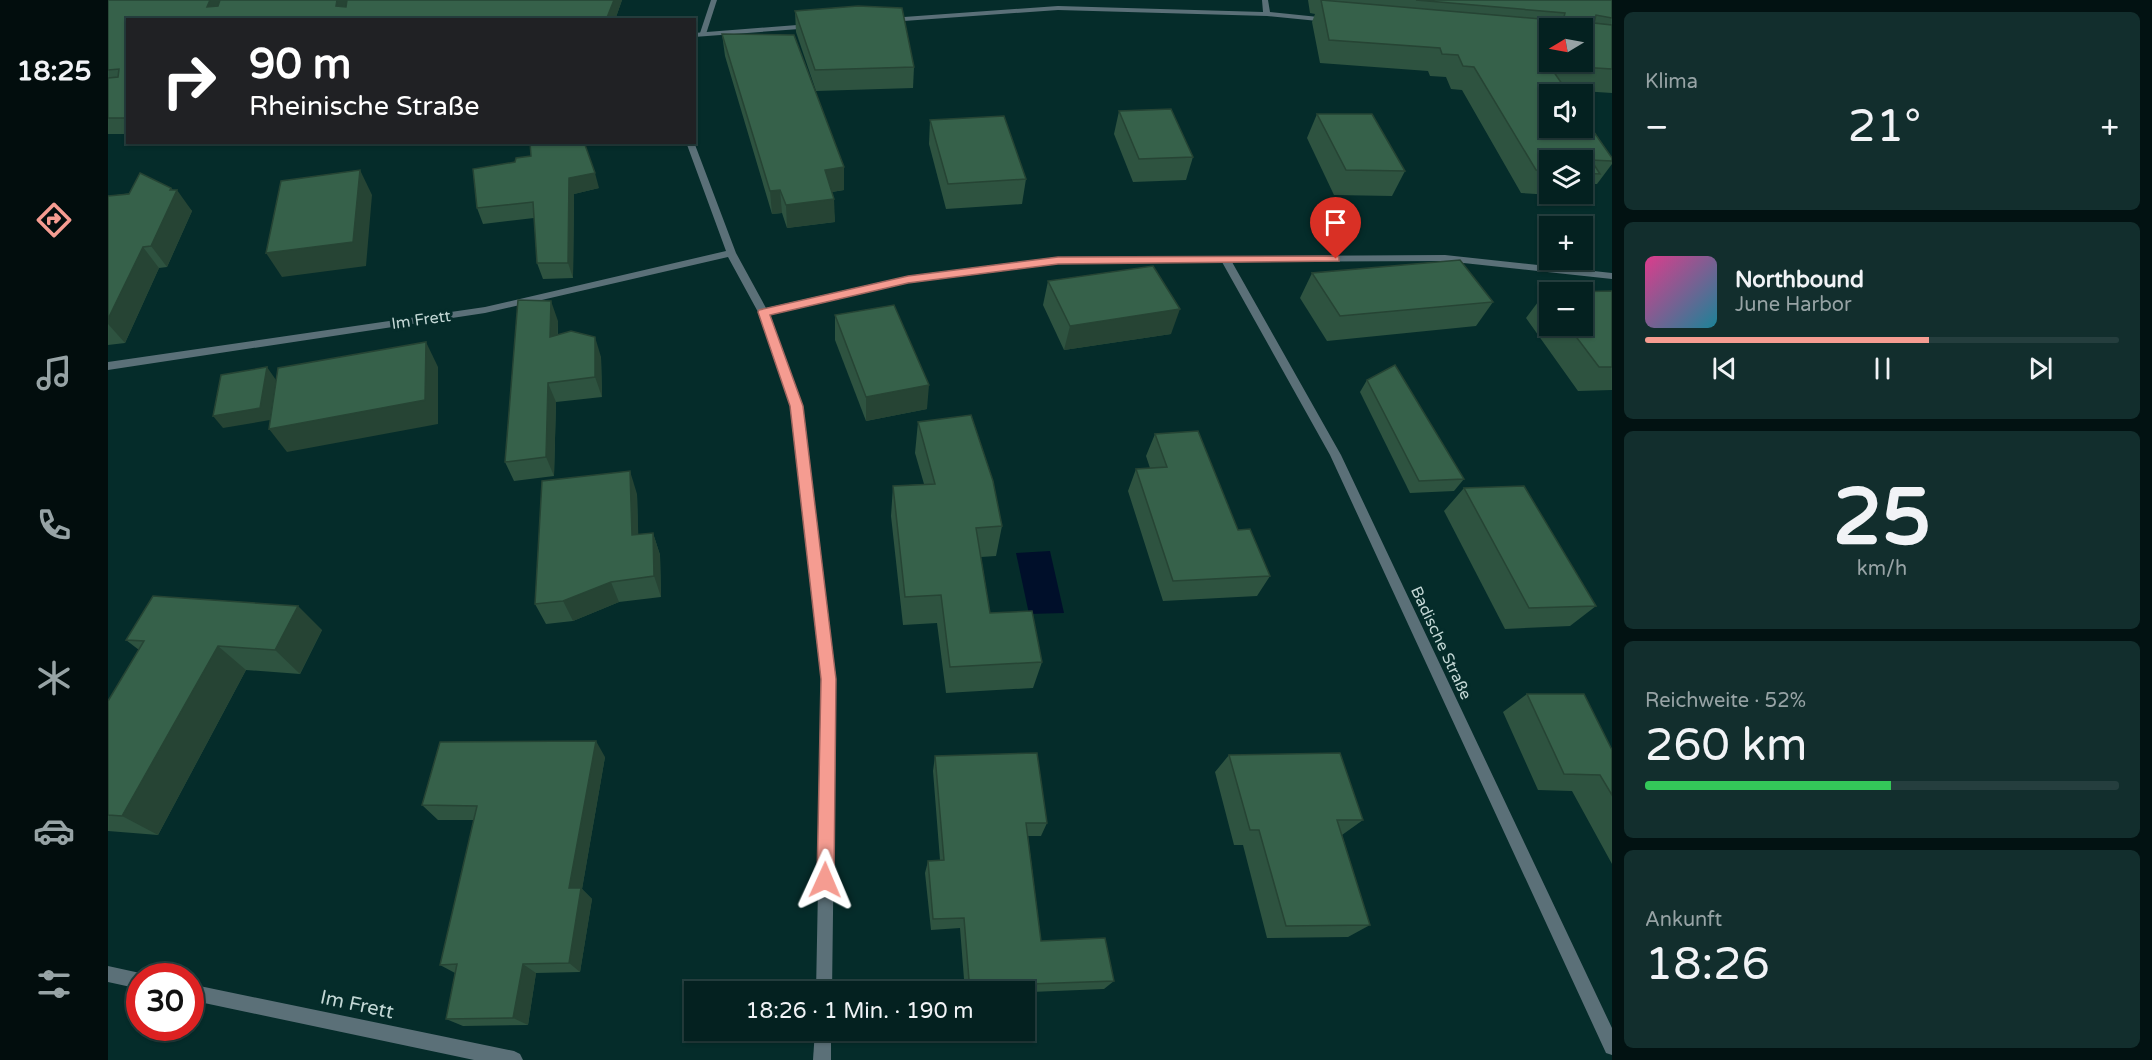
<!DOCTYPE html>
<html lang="de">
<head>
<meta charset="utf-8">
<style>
  :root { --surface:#042120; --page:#122e2d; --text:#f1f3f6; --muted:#97a3a5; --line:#253e3e; --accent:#f59c91 }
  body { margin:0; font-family:"Varela Round",sans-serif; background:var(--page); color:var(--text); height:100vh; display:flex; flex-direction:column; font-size:22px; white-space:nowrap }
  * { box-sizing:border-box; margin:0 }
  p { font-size:20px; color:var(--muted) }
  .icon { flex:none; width:33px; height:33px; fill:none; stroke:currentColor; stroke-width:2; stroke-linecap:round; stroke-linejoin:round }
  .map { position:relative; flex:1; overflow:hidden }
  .panel { display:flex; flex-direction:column; gap:12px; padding:12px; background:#021212; width:540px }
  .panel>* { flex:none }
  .hud { position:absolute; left:18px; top:18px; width:570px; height:126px; border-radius:0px; box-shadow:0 2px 4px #0004,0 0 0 2px var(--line); background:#202124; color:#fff; overflow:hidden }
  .needle { width:39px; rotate:260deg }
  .controls { position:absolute; left:1431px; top:18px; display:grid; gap:12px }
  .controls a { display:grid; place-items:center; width:54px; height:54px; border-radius:0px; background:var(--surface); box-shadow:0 2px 4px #0004,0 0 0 2px var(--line); font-size:30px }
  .speed { position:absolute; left:18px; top:963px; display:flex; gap:12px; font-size:30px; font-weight:700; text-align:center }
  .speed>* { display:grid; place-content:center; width:78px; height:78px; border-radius:50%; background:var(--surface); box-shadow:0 2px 4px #0004,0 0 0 2px var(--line); line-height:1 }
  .speed .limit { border:9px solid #d22; background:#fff; color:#111 }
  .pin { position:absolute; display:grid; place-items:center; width:51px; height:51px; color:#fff; margin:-62px -26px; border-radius:50% 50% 50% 0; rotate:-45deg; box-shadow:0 0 6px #0007 }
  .pin .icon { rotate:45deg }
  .me { position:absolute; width:66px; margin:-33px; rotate:1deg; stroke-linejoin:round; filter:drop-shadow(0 0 4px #0008) }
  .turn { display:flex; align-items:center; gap:21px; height:126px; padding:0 24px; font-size:27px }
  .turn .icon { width:78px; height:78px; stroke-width:2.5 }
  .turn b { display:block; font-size:42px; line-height:51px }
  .big { font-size:45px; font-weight:600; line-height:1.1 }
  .panel .widget { flex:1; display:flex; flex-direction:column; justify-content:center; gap:9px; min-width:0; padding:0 21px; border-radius:9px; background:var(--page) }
  .panel .dial { align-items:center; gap:0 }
  .dial b { font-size:78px; line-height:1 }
  .song { display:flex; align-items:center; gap:18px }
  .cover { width:72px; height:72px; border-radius:9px; background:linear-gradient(135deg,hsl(330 70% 55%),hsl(190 70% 35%)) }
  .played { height:6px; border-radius:3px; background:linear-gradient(90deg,var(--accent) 60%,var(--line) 60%) }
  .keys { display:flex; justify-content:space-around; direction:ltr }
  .heat { display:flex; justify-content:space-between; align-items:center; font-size:33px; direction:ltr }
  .charge { height:9px; border-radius:4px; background:linear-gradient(90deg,#34c759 52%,var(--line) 0) }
  .trip { position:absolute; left:576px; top:981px; width:351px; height:60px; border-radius:0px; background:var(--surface); box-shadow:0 2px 4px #0004,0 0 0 2px var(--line); font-weight:600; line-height:60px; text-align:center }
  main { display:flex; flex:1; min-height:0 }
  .tabs { display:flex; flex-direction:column; width:108px; justify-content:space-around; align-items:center; background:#020d0d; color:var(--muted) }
  .tabs .icon { width:42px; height:42px }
  .tabs .active { color:var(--accent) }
  .tabs b { font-size:27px; color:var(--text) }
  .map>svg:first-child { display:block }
</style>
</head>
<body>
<main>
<nav class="tabs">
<b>18:25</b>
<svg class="icon active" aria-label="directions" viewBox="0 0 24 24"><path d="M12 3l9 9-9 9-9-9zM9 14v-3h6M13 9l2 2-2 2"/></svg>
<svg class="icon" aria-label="music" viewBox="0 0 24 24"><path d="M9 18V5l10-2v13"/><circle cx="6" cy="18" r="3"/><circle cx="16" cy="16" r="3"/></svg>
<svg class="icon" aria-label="phone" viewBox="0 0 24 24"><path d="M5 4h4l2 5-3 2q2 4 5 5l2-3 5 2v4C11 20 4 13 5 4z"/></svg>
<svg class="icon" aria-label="climate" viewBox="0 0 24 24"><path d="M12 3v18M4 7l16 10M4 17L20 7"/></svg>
<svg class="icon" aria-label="car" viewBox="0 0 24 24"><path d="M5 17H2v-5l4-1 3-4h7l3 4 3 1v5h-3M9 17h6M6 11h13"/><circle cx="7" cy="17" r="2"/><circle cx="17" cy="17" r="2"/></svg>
<svg class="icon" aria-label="filters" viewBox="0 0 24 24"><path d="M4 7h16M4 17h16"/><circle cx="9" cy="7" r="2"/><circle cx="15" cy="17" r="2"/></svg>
</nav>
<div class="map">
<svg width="1504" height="1060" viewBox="0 0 1504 1060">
  <rect width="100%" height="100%" fill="#052c2a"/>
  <path fill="#000f2a" d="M942 551 956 613 921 614 908 553Z"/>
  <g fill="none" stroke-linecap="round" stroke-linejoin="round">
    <path fill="#5b7078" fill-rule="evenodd" d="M603 0H609L598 34 591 36Z"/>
    <g fill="#5b7078" fill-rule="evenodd">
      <path d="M1154 0H1160L1162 12 1220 18 1224 20 1220 22 1159 16 950 10 782 22 778 20 782 18 950 6 1155 12Z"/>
      <path d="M702 24H705V28L586 37V33Z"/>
      <path d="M578 142H586L628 253 658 308 800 276 950 257 1337 255 1504 273V279L1337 261 1124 262 1233 455 1504 1028V1055L1498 1053 1222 455 1114 262 950 263 800 282 661 314 694 406 728 679 724 992H708L714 679 684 406 650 312 620 257 377 313 0 370V362L377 307 618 251Z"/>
      <path d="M0 966 32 973 38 976H32V989L0 982Z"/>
      <path d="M82 984 406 1051 412 1054 415 1060H366L82 1000Z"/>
      <path d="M707 1030H723V1060H705Z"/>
    </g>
  </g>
  <g fill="#2e5340" fill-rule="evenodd">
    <path d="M0 0 238 7 239 0H514L507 20H20V134H0Z"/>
    <path d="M1200 0H1504V93L1458 90 1504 158V164L1489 184H1485L1476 197 1413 193 1354 90 1343 89 1338 77 1322 76 1320 71 1212 63 1204 22 1207 14 1202 13ZM1442 160H1474V194H1442Z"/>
    <path d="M687 11 806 67 805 88 708 91 688 32Z"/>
    <path d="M614 34 736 167V190L724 192 727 222 679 228 674 213 664 214 617 56Z"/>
    <path d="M1011 111 1085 157 1078 180 1025 182 1006 134Z"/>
    <path d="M1209 114 1297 171 1284 196 1226 195 1199 138Z"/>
    <path d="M822 120 918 179 914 204 838 209 821 144Z"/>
    <path d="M423 156 491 188 466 194 465 278 435 279 429 263 426 218 375 224 369 208 407 162Z"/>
    <path d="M63 188 84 211 59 267 51 268 17 343 0 345V196Z"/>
    <path d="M1204 273 1385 302 1368 326 1219 341 1192 298Z"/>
    <path d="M940 281 1063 334 956 350 935 305Z"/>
    <path d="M1504 291V390L1470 391 1418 318 1436 294 1442 293V326H1474Z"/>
    <path d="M727 315 819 409 758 421 727 340Z"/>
    <path d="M450 321V335L493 357 494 397 448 402 446 476 406 481 397 462Z"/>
    <path d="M1259 380 1356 479 1346 491 1302 493 1252 392Z"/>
    <path d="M810 422 894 526 888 556 873 557 882 613 934 662 925 688 838 693 829 623 795 625 783 516 785 486 816 484 807 453Z"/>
    <path d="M1047 434 1130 530 1162 576 1149 596 1055 601 1020 491 1028 469 1042 468 1038 456Z"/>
    <path d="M1356 488 1488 606 1462 626 1397 629 1336 511Z"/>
    <path d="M529 494 530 535 545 533 552 555 553 597 511 602 465 621 438 624 427 604Z"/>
    <path d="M214 630 192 674 138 670 50 835 0 831V701L31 650 18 640Z"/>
    <path d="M1419 694 1504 750V864L1464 791 1430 790 1395 712Z"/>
    <path d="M1121 755 1255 820 1234 835 1262 925 1240 937 1159 938 1135 845H1126L1107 772Z"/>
    <path d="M827 756 939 823 933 836H920L933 941 1006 981 996 989 923 992 928 1024 921 1031 861 1034V1030H916V992H857L852 928 823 930 817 873 820 861 832 860 825 771Z"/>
    <path d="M497 757 474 889 484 899 472 972 428 973 420 1025 355 1026 338 1019 347 973 332 965 366 820H330L314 805Z"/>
  </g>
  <g fill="#264434">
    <path d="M102 0H116L108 20 99 7Z"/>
    <path d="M229 0H239L235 20 228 6Z"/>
    <path d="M506 0H514L507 20H498Z"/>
    <path d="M736 167V190L717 193V170Z"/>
    <path d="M252 170 264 195 258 266 174 277 158 253Z"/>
    <path d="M487 173 491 188 466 194 465 278 460 263 461 178Z"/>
    <path d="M63 188 67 194 69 190 84 211 59 267 43 246Z"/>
    <path d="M672 190 674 213 664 214 662 191Z"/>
    <path d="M726 199 727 222 679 228 678 205Z"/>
    <path d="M35 247 51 268 17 343 0 324V319Z"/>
    <path d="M443 301 450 321 449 357 442 337Z"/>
    <path d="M1072 309 1063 334 956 350 962 326Z"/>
    <path d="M487 337 493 357 494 397 487 377Z"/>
    <path d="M318 342 330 367V424L179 452 161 429Z"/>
    <path d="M159 367 168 380 162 420 115 428 105 416Z"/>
    <path d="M440 383 448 402 446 476 438 457Z"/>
    <path d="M821 385 819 409 758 421V397Z"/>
    <path d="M522 471 529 494 531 557 524 535Z"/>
    <path d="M545 533 552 555 553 597 546 576Z"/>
    <path d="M503 582 511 602 465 621 455 601Z"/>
    <path d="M190 606 214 630 192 674 167 650Z"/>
    <path d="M110 646 138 670 50 835 14 816Z"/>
    <path d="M488 741 497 757 474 889 484 899 472 972 461 963V888Z"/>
    <path d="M415 964 428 973 420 1025 405 1018Z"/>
  </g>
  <g fill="#36614a" stroke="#264434" stroke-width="1.5" fill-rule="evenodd">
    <path d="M0 0H102L99 7 110 6 112 0H229L228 6 238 7 239 0H506L498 20H20V118H0V78L10 77 11 69 0 70Z"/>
    <path d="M1213 0 1455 21 1457 13 1308 0H1504V18L1488 15 1486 23 1504 25V69L1441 65 1461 94H1442V128H1474V115L1504 158V161L1483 160 1492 174 1474 173V160H1442V171L1428 170 1366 67 1355 66 1350 55 1334 54 1332 48 1221 40ZM1442 28H1474V62H1442Z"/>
    <path d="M750 6 794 8 806 67 707 70 687 11Z"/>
    <path d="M614 34 686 35 736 167 717 170 726 199 678 205 672 190 662 191Z"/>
    <path d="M1063 109 1085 157 1031 159 1011 111Z"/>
    <path d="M1209 114H1264L1297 171 1238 170Z"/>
    <path d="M896 116 918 179 840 184 822 120Z"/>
    <path d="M422 142H476L487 173 461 178 460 263H429L425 202 369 208 365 169 407 162 408 158 423 156Z"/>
    <path d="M252 170 245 242 158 253 173 181Z"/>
    <path d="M32 173 63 188 62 190H69L43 246 35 247 0 319V196L21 194Z"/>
    <path d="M1352 260 1385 302 1232 316 1204 273Z"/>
    <path d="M1045 266 1072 309 962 326 940 281Z"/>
    <path d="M1504 291V367H1491L1460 326H1474V292H1461Z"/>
    <path d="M1442 293V300L1436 294Z"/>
    <path d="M410 300 443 301 442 337 463 331 487 337V377L440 383 438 457 397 462Z"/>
    <path d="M786 305 821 385 758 397 727 315Z"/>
    <path d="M318 342 317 400 161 429 170 368Z"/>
    <path d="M1287 365 1356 479 1311 481 1259 380Z"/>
    <path d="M159 367 152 408 105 416 113 375Z"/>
    <path d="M863 415 885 481 894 526 868 528 882 613 924 611 934 662 842 667 833 595 797 597 785 486 827 484 810 422Z"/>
    <path d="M1090 431 1130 530 1142 529 1162 576 1065 581 1028 469 1059 467 1047 434Z"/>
    <path d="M522 471 524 535 545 533 546 576 503 582 455 601 427 604 434 481Z"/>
    <path d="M1416 486 1488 606 1421 608 1356 488Z"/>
    <path d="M45 596 190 606 167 650 110 646 14 816 0 815V701L36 641 18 640Z"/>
    <path d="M1419 694H1476L1504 750V795L1492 775 1456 774Z"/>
    <path d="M488 741 461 888H473L461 963 415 964 405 1018 338 1019 349 964 332 965 369 806 314 805 332 742Z"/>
    <path d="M929 753 939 823H918L933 941 997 938 1006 981 922 984 928 1024 916 1025V992H862L856 918 825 919 820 861 836 860 827 756Z"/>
    <path d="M1232 753 1255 820H1229L1262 925 1178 926 1151 830H1142L1121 755Z"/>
  </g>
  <path fill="#f59c91" stroke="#9f655e" stroke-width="1.5" d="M1228 256 1231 257V261L950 264 800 283 662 315 695 406 728 679 726 880 724 886 717 889 711 886 709 880 713 679 682 406 650 312 651 310 800 276 950 257Z"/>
  <g text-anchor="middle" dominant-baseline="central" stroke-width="6" stroke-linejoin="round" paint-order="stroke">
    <g font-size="16" fill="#c3d7d5" stroke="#052c2a">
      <text transform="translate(313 320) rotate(-8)">Im Frett</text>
      <text transform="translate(1333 643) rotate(65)">Badische Straße</text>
    </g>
    <g font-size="20" fill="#c3d7d5" stroke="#052c2a">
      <text transform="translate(249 1005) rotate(12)">Im Frett</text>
    </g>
  </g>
</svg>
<div class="controls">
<a><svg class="needle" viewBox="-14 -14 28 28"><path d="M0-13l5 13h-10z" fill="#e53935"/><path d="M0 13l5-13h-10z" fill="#97a3a5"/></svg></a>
<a><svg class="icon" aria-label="sound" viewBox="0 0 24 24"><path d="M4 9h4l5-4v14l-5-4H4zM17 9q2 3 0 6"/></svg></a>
<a><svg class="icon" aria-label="layers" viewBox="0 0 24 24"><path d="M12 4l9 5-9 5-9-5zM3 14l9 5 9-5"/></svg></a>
<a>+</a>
<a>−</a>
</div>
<div class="speed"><div class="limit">30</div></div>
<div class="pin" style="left:1228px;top:259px;background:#d93025"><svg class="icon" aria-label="arrive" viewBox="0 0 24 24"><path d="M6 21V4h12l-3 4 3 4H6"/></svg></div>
<svg class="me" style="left:717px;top:880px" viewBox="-20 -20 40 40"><path d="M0-17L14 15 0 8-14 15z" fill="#f59c91" stroke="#fff" stroke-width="4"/></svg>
<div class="trip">18:26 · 1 Min. · 190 m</div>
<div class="hud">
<div class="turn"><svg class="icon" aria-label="right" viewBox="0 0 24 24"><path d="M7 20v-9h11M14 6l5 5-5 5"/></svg><div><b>90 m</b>Rheinische Straße</div></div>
</div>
</div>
<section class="panel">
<div class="widget"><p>Klima</p>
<div class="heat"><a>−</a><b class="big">21°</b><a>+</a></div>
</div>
<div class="widget">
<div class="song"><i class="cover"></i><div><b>Northbound</b><p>June Harbor</p></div></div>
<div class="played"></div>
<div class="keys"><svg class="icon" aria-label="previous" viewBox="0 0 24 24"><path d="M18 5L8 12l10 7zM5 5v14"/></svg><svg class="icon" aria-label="pause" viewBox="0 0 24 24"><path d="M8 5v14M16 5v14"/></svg><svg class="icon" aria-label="next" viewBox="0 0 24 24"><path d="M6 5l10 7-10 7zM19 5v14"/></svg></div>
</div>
<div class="widget dial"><b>25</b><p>km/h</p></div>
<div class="widget"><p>Reichweite · 52%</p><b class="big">260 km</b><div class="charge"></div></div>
<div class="widget"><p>Ankunft</p><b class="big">18:26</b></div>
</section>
</main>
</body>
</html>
